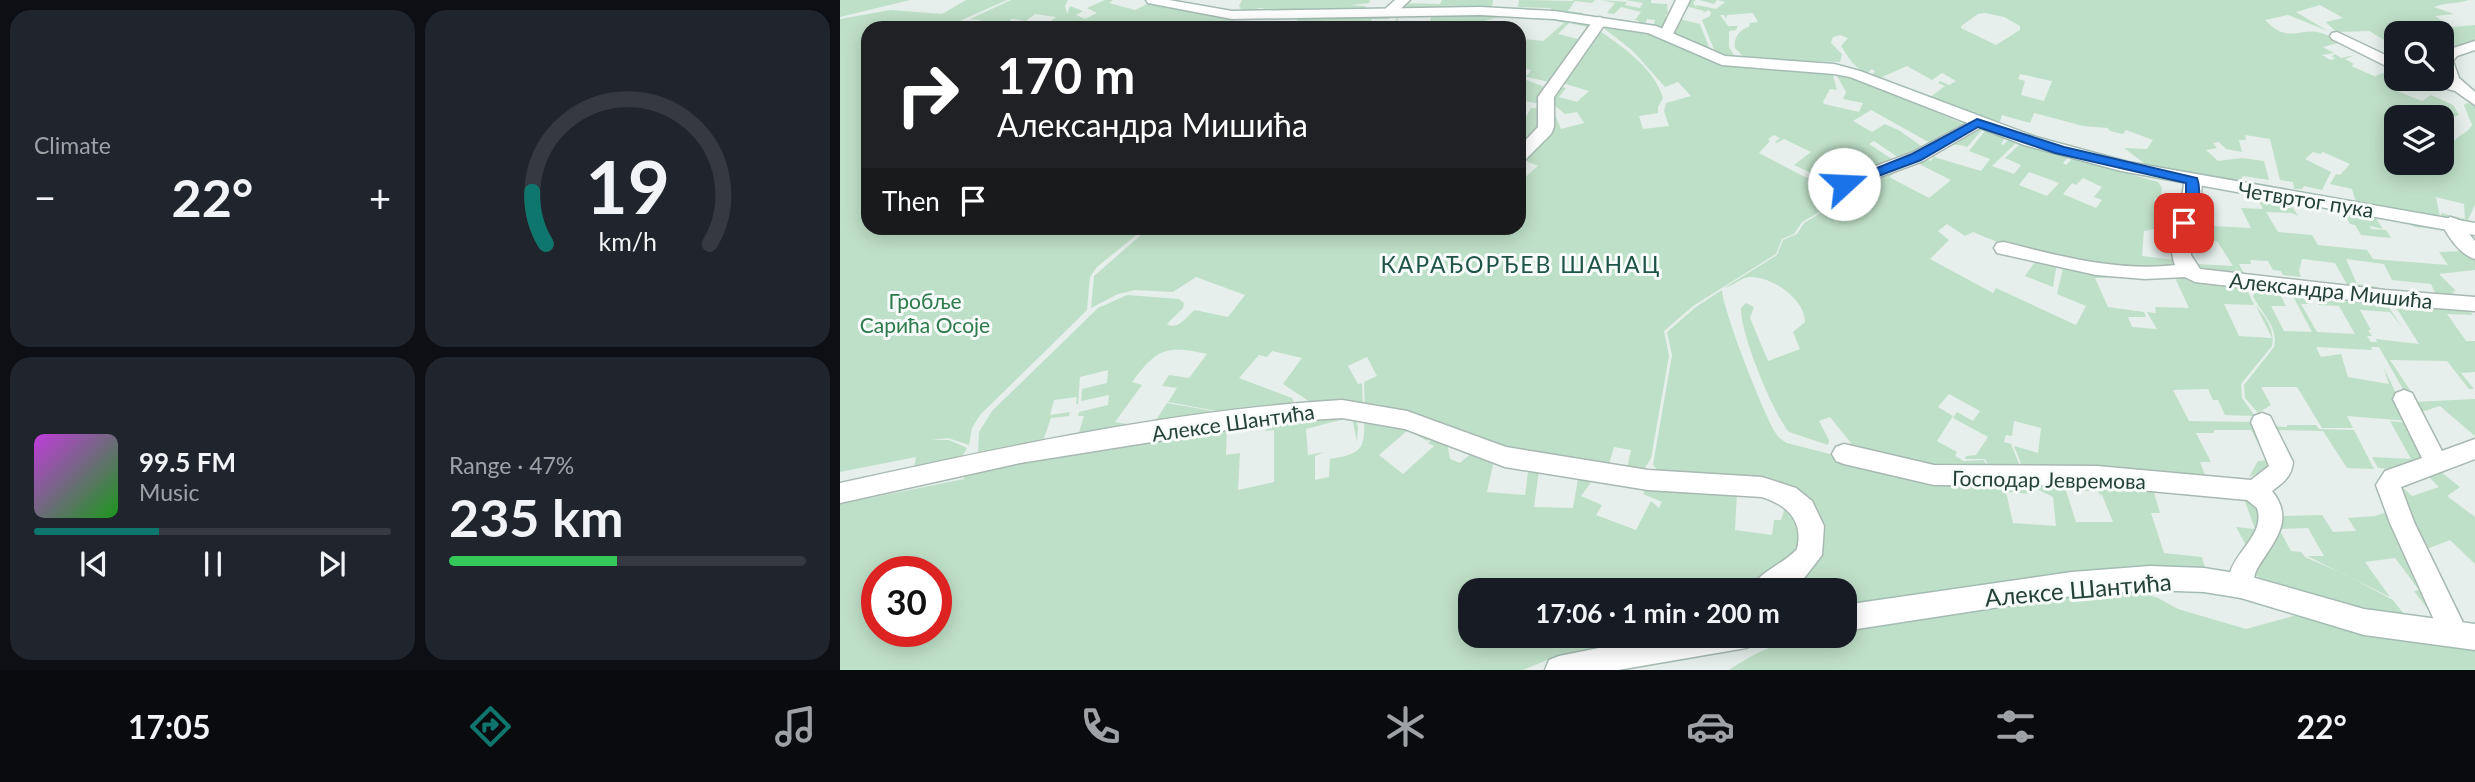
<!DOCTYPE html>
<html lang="en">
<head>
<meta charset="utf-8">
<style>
  :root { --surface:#171b24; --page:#20242c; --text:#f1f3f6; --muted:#9ea1a6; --line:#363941; --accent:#0f766e }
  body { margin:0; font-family:Lato,sans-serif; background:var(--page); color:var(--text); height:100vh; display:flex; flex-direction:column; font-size:26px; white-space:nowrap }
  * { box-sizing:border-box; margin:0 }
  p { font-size:23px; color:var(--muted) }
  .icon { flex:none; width:38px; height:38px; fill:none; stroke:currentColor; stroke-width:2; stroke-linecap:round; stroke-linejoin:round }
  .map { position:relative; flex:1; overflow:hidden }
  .panel { display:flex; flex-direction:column; gap:10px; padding:10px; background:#0d0f14; width:840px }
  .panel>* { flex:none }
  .top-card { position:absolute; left:21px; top:21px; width:665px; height:214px; border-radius:21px; box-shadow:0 4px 18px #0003; background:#202124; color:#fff; overflow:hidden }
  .tools { position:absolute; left:1544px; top:21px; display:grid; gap:14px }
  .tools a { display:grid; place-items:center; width:70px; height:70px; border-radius:14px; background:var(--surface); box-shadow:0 4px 18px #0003; font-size:35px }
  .speed { position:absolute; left:21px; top:556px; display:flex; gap:14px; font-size:35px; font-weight:700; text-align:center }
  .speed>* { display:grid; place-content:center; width:91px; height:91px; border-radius:50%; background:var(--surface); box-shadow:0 4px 18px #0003; line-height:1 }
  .speed .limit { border:10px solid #d22; background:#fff; color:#111 }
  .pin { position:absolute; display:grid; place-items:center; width:60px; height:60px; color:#fff; margin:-30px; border-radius:14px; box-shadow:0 4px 10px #0006 }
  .me { position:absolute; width:77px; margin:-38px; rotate:70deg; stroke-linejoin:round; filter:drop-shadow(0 0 5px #0008) }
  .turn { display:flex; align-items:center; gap:24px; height:147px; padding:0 21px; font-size:32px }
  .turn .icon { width:91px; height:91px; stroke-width:2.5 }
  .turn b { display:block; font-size:49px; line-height:60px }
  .then { display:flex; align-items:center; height:66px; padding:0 21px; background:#0003; gap:14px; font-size:26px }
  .big { font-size:52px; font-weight:700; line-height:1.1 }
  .panel .widget { flex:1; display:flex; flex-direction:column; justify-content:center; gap:10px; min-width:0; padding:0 24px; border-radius:21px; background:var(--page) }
  .panel .dial { align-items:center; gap:0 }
  .dial svg { height:182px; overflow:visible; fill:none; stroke:var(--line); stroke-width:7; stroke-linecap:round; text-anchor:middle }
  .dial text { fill:var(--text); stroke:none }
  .song { display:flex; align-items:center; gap:21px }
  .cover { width:84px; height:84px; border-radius:10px; background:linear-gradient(135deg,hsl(290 70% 55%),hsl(120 70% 35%)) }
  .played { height:7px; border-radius:4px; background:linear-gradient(90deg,var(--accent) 35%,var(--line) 35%) }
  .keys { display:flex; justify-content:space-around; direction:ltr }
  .heat { display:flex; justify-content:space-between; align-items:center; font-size:38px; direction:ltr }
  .charge { height:10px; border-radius:5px; background:linear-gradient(90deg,#34c759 47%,var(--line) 0) }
  .panel .tiles { flex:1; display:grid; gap:10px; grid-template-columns:repeat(2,1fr) }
  .trip { position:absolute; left:618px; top:578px; width:399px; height:70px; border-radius:21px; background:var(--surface); box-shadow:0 4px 18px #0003; font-weight:700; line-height:70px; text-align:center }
  .dock { display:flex; height:112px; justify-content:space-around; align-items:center; background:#090b0e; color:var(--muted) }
  .dock .icon { width:49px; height:49px }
  .dock .active { color:var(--accent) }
  .dock b { font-size:32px; color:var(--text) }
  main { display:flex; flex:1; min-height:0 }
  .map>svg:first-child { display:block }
</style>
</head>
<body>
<main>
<section class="panel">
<div class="tiles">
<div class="widget"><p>Climate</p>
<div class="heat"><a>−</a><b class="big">22°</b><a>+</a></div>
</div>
<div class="widget dial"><svg viewBox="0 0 100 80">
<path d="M14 69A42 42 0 1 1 86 69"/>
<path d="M14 69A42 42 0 0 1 8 46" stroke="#0f766e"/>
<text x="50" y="56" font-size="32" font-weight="700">19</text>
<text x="50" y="72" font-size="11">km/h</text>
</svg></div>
<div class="widget">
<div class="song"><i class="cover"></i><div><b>99.5 FM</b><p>Music</p></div></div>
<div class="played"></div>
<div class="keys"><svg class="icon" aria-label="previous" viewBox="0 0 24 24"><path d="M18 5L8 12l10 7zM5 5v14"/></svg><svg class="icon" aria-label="pause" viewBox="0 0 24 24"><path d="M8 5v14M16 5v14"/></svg><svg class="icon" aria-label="next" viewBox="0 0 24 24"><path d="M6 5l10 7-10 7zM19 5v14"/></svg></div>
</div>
<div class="widget"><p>Range · 47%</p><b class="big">235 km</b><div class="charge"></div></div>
</div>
</section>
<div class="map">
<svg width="1635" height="670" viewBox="0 0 1635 670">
  <rect width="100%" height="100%" fill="#e6efeb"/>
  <g fill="#bfe0c8" fill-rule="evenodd">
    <path d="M0 0H70L0 17Z"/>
    <path d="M126 0H167L113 24 116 25 114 28H28V228H305L257 267 250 277 247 310 140 415 132 428 129 445 108 438 92 440H109L127 448 122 457 74 467 76 457 0 472V19L51 10 102 14Z"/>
    <path d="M171 0H228L225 6 227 14 230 6 243 11 236 15 245 19 257 13 247 8 265 0H273L269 3 295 10 309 3 370 16 396 18 387 28H189L203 27 216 17 195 14 186 21 172 19 164 26 180 28H133L144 21 130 19Z"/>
    <path d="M402 0H530L529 3 511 5 525 6V9L431 11 421 8 402 11 399 6Z"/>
    <path d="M602 0H653L652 9 555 8 563 3 600 4Z"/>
    <path d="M679 0 733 1 734 0H755L752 3 735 1 728 11 743 13 741 16 709 12 711 8 678 7Z"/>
    <path d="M760 0 787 2 785 5 800 8 803 3 785 0H811V3L827 4 828 14 825 16 828 19 823 30 813 27 815 20 807 19 805 25 798 24 799 21 793 19H796L801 12 781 7 774 14 767 13 775 3Z"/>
    <path d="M847 0H856L853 3 856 7 857 5 876 9 885 2 877 0 874 4 859 0H1629C1617 4 1607 2 1594 7L1614 14 1595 16 1611 27 1635 25V41L1601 53V33H1556V47L1529 31 1496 32 1486 22 1503 18 1480 5 1456 12 1488 31 1448 15 1425 20C1454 51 1466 15 1498 43L1483 47 1494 53 1482 55 1490 60 1495 59 1492 56 1495 54 1501 58 1515 55 1505 59 1514 64 1511 66 1541 79 1535 76 1543 73 1550 77 1556 69V79H1584L1613 90 1590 87 1563 79 1561 81 1567 83 1557 91 1582 101 1591 95 1613 105 1619 115 1613 117 1587 105 1556 117V163H1601V138L1613 144C1617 134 1627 135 1632 125L1624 105 1627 103 1635 104V205L1627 222 1602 218 1601 213 1625 219 1624 204 1596 197 1600 217 1516 202 1512 189 1490 184 1496 174 1500 175 1510 164 1483 152 1480 154 1473 152 1465 159 1491 172 1482 190 1464 186 1462 189H1454L1453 182 1440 180 1430 139 1405 135 1406 140H1399L1402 152 1386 149 1379 142 1373 143 1377 148 1366 150 1378 161 1402 158 1424 161 1429 180 1403 176 1400 181 1308 166 1284 148 1307 149 1313 140 1286 130 1283 134 1270 131 1268 128 1243 126 1194 113 1190 123 1162 115 1159 124 1089 98 1105 86 1098 83 1100 81 1109 85 1116 81 1102 73 1092 80 1067 66 1040 78 1032 75 1035 71 1032 69 1027 73C1013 67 1009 58 1001 46L1008 38 1000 35 993 37 991 43 1002 54 1000 62 906 59 895 48C893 38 900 29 909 27L910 23 918 22 913 13 887 15 886 19 884 15H880L888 26H898L896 30 889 31V47L895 57 875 52 862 20 870 16 871 12 868 10 863 13 864 11 842 5ZM1145 13 1164 17 1180 26V30L1156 45 1121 28V26L1138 14ZM1180 74 1212 81 1204 101 1181 95 1185 81 1178 79Z"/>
    <path d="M550 14 549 19H532L529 28H518H527L529 21 511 22 508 28H451L459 18Z"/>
    <path d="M559 14 557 24H561V27H588L592 15 584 14 664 15C627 29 590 28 552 28Z"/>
    <path d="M705 18 750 23 747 27 729 23 718 34 738 39 749 28 713 81 709 82 679 75H688L691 70 679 68V42L684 39 703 41 724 23Z"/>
    <path d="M835 18 860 24 870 50 835 35 833 33Z"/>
    <path d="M761 26 809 33 878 63 903 67 992 72 997 90 990 89 983 102 984 104 1019 112 1023 103 1003 99 1006 92 997 76H1010L1126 125 1092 144 1031 110 1013 121 1032 132 1045 124 1060 131 1084 148 1059 158 1034 141 1029 144 1055 161 1000 182 976 175 954 165 971 152 944 139 937 143 935 142 940 138 934 135 928 139 930 141 919 153 963 176 989 185 996 192 997 202 962 222 954 234 942 239 936 254 853 306 824 331 829 356 811 458 804 470 787 468 791 450 774 447 769 464 696 459 525 408 524 382 537 376 527 357 508 366 518 384 522 383 523 408 473 404 443 384 462 358 432 351 427 357 419 355 399 378 452 398 454 402 449 408 382 412 328 402 337 388 322 386 329 375 349 378 367 354C325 345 317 349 292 382L302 385 275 422 300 426 303 422 314 423 327 403 378 412 237 439 244 416H238L239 412 268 405 269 395 241 401 242 389 267 383 268 370 240 377 238 404H236L237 397 214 400 210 415 230 412 229 416 211 418 202 444 141 454 138 451 139 432 152 411 258 308 287 295 339 299 344 303 343 308 327 324C339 331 346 316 355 310L388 317 405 295 356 277 333 292 295 290 278 294 251 308 254 276 309 228H679V177L683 179 698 166 681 159 714 112 721 129 744 123 737 112 725 114 708 100 717 86 726 88 719 97 737 102 749 91 719 82 758 30C782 46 815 69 823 98L818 107V113L799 116 803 129 829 126 824 111 826 103 851 96 838 82 825 87 793 51Z"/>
    <path d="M683 79 705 87 696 103 679 100V85Z"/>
    <path d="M691 108H700L703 122 679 152V116L686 117Z"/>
    <path d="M1136 128 1142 130 1127 147C1112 142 1105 146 1094 157L1141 171 1150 159 1129 151 1145 131 1165 138 1161 144 1163 145 1169 139 1177 142 1152 166 1174 174 1181 165 1165 158 1181 143 1228 157 1223 163 1226 165 1233 158 1318 182 1322 188 1321 198H1315L1314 215 1336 220 1337 214 1342 215 1339 224 1304 231 1302 256 1335 260 1338 267C1273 271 1193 259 1133 232L1125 236 1107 224 1098 231 1109 240 1090 259 1153 293 1156 288 1236 325 1246 306 1217 294 1224 264 1263 270 1266 278H1255L1268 307 1304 312 1306 317H1288L1292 327 1317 329 1307 312 1316 313 1315 307 1349 308 1336 280 1339 277 1405 285 1414 305 1384 304 1399 336 1432 338 1416 306C1426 317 1435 330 1432 346L1401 384 1402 398 1415 416 1385 415 1378 400H1373L1368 389 1333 390 1349 421 1414 422 1433 461 1426 470 1409 477 1418 461 1427 460 1411 430H1374V433H1356L1371 462H1360L1367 480 1184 471 1174 446 1198 453 1201 428 1174 421 1172 436 1166 435 1164 442 1171 444 1182 471 1152 473 1145 459H1125L1126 456 1136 455 1148 437 1113 418 1117 412 1133 421 1140 411 1109 394 1098 407 1113 416 1097 441 1117 452 1115 456 1124 461 1144 460 1150 472 1117 475 1015 448 990 417 979 421 989 440 988 445 949 432C933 413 900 333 901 308L906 303 914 307 910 318 928 361 960 349 953 332 965 322C965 299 932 276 909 277 901 278 893 286 884 288L937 255 943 240 957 234 964 223 999 202 998 190 1007 185 1065 166 1049 177 1089 198 1111 180 1075 162 1083 158 1091 161 1094 156 1089 153ZM1189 172 1219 183 1207 196 1179 185ZM1243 178 1262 187 1254 197 1262 200 1256 208 1223 194 1232 183 1236 185Z"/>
    <path d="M1416 195 1449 201 1458 216 1452 213 1426 212 1438 232 1472 235 1478 245 1527 250 1533 259 1608 265 1599 252 1624 251 1604 230 1575 227 1566 222 1604 228 1635 258V270L1599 274 1616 291 1612 292 1620 300 1598 299 1591 284 1552 280 1544 264 1506 259 1517 284 1538 287 1541 293 1510 290 1495 263 1462 259 1459 271 1461 277 1443 275 1441 271 1433 270 1428 261 1410 260 1411 264H1399L1407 279 1361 273 1348 254 1356 264 1393 266 1377 241 1347 240 1348 232 1371 235 1369 221 1372 226 1411 228 1401 208 1423 209Z"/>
    <path d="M1503 211 1535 217 1543 229 1530 226 1531 229 1546 230 1551 238 1521 235 1515 225 1510 224Z"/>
    <path d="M1197 259 1217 263 1213 287 1185 276Z"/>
    <path d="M1418 286 1437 288 1446 306H1431L1444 331 1472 332 1449 289 1456 290 1468 304H1461L1477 332 1515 334 1499 306 1479 305 1471 294 1546 303 1562 327 1550 312 1520 310 1531 330H1528L1532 336H1527L1531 342H1537L1536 339 1579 344 1552 301 1558 302 1563 310 1579 311 1575 303 1627 308 1633 315 1607 314 1626 341H1635V372L1621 373 1634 389H1629L1607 361 1550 360 1570 390 1564 391 1539 347H1531L1532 350 1476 347 1481 357 1501 354 1508 377 1549 384 1543 366 1569 421 1507 416 1513 428H1482L1457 387H1421L1431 405 1418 413 1405 398 1404 385 1434 347C1439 327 1421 313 1413 296Z"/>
    <path d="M882 290C883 311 923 412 935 432 938 437 941 440 947 443L1083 478H1192L1194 494 1166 492 1173 523 1216 526 1213 497 1197 489 1195 478 1247 480 1250 491H1226L1236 522H1273L1262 495 1259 494 1255 480 1406 494 1425 517 1407 547 1396 527 1415 529 1403 496 1313 489 1320 513H1311L1324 553 1362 557 1365 568 1313 570 1005 609 1004 590H935L964 569 968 501C964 494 960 489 953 486 927 475 853 477 822 475L813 465 832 355 827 332 856 307Z"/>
    <path d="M1635 399V436L1600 406 1575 414 1574 402Z"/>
    <path d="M470 413 514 415 518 427 517 442 512 417 466 429 468 455 484 452 475 456V480L489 477 490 459C523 454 525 449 524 417L526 415 562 423 592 435 587 441 568 430 539 455 563 474 594 446 588 443 594 437 607 443 610 459 620 463 635 450 665 460H654L647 492 685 495 689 464 734 472 733 477H726L727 472 699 471 694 507 733 508 739 473 767 478 769 483 755 477 741 496 762 505 756 515 796 530 811 501 819 508 822 502 803 494 805 490 837 488 928 493 897 492 895 530 932 535 934 520H941L947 500 965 526 967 547 953 563 909 590H630V635H820L712 658 683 670H0V504L124 479 126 470 153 461 383 423 387 427 386 455 400 453 398 490 434 482V430L425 431C434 417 454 413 470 413ZM37 572H96V632H37Z"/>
    <path d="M1550 421 1570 423 1588 460 1552 469 1538 468 1532 457 1571 459Z"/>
    <path d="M1447 425H1476L1479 429 1514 430 1534 469 1507 468 1483 431 1431 430 1430 426 1447 427Z"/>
    <path d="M1601 472 1620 487 1607 496 1635 517V564L1610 540 1587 549 1593 556 1586 558 1560 491 1562 487 1572 496 1599 487 1588 476Z"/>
    <path d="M1547 512 1596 620 1574 591 1579 590 1555 558 1525 562 1550 597 1467 556H1484L1468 528 1439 529 1451 551 1461 552 1465 557 1504 574 1553 600 1567 618 1544 615 1425 583 1414 573 1442 516 1482 515 1493 532 1516 531 1508 518 1535 516Z"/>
    <path d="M1257 590 1297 591 1318 598 1338 609 1406 629 1457 615 1635 650V670H889C928 644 957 635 1004 635L1005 629Z"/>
  </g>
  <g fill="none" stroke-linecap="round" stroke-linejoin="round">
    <g stroke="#a8b8b2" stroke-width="3">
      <g id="street">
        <path d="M555 0H570L555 14H545L543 11Z"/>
        <path d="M836 0H850L831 38H821L819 35Z"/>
        <path d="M760 17 767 21 714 97V127L711 134 685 160 679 161V147L698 127V97L755 18Z"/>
        <path d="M1497 32 1556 60V71L1492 39 1490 36 1492 33Z"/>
        <path d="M1635 41V50L1617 56 1613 61 1619 78 1635 92V105L1615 91 1583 82 1580 79 1604 78 1601 56 1607 50Z"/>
        <path d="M1137 118 1143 120 1145 123 1143 126 1083 161 1010 188 1004 189 995 184 998 180 1071 153Z"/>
        <path d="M1353 175 1362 180C1362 206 1350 229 1351 255L1360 269 1545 290 1635 297V311L1545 304 1355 282 1345 277 1305 279 1256 275 1157 253 1154 248 1157 243 1164 242C1218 256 1279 272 1335 265 1324 237 1344 209 1344 180Z"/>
        <path d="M1610 217 1617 219 1635 241V259C1620 255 1608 236 1601 223Z"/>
        <path d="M1564 390 1572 393 1602 451 1635 439V459L1561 487 1574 522 1628 633 1624 642 1614 646 1604 642 1550 523 1536 485 1545 471 1582 458 1553 399 1556 393Z"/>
        <path d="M502 400 567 411 666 447 808 470 922 477 956 488 972 501 984 526 982 555 965 577 946 590H910C918 572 944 564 957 549 964 521 947 505 922 497L808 490 665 467 565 429 502 418 437 422 180 463 0 503V483C165 447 333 410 502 400Z"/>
        <path d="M1422 413 1430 416 1453 462C1452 476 1443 483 1432 491 1456 521 1433 542 1417 569 1413 576 1414 586 1410 595L1401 598 1392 595C1376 559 1428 541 1417 508L1407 500 1257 486 1094 485 1004 464 996 461 992 454 996 447 1004 444 1094 465 1257 466 1411 480 1429 466 1411 422 1414 416Z"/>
      </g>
    </g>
    <g stroke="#a4bbb3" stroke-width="3">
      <g id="secondary">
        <path d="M306 0H329L392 11 640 7 714 11 816 26 885 56 994 64 1020 71 1196 137 1288 162 1635 223V235L1281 171 1184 145 1010 77 994 74 882 65 808 33 714 19 640 15 392 19 308 3Z"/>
        <path d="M1310 566 1364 568 1401 574 1524 609 1635 624V650L1524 635 1401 598 1364 592 1310 590 1232 596 1004 631V605L1232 572Z"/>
        <path d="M824 635H920L916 644 906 648 778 670H705L709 660 719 656Z"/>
      </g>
    </g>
    <use href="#street" fill="#fff" fill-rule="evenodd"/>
    <use href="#secondary" fill="#fff" fill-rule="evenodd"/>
  </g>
  <path fill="#1a73e8" stroke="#114b97" stroke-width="2" d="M1137 119 1224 147 1357 178C1362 191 1358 222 1344 228L1337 223 1346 197V183L1215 153 1138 127 1081 160 1009 187H999L997 184 1072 154Z"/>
  <g text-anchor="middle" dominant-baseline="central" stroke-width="6" stroke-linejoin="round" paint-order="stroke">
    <g font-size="21" fill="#24423a" stroke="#f7fbf9">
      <text transform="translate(1466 199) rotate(9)">Четвртог пука</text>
      <text transform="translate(1491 290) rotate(6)">Александра Мишића</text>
      <text transform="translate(393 422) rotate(-8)">Алексе Шантића</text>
      <text transform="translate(1209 479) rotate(1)">Господар Јевремова</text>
    </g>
    <g font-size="21" fill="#2d7a4b" stroke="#f7fbf9">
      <text x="85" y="300">Гробље<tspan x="85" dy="24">Сарића Осоје</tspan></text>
    </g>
    <g font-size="23" letter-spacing="2" fill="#1f5548" stroke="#f7fbf9">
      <text x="681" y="264">КАРАЂОРЂЕВ ШАНАЦ</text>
    </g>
    <g font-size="24" fill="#24423a" stroke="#f7fbf9">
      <text transform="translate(1238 589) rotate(-5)">Алексе Шантића</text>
    </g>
  </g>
</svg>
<div class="tools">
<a><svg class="icon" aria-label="search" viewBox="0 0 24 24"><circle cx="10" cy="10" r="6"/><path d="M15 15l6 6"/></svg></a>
<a><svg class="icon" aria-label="layers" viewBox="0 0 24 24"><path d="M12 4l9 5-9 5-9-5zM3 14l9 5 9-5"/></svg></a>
</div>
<div class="speed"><div class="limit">30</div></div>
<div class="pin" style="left:1344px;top:223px;background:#d93025"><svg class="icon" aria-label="arrive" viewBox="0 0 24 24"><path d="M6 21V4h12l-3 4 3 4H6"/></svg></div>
<svg class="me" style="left:1004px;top:184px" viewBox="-20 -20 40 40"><circle r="19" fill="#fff"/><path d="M0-13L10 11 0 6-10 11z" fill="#1a73e8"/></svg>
<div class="trip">17:06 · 1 min · 200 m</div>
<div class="top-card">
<div class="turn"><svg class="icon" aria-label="right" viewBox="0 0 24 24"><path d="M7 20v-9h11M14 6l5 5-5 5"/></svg><div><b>170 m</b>Александра Мишића</div></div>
<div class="then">Then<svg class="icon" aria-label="arrive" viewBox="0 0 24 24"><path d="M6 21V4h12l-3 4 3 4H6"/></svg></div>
</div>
</div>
</main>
<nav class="dock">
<b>17:05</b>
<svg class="icon active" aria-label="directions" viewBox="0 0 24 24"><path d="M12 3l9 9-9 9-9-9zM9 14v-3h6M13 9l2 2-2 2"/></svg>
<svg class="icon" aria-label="music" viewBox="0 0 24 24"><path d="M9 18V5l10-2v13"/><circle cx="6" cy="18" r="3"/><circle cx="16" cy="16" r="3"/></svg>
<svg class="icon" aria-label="phone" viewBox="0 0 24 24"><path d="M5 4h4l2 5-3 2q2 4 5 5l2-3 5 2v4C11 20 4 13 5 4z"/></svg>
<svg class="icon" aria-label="climate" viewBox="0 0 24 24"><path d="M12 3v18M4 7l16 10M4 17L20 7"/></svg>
<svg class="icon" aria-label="car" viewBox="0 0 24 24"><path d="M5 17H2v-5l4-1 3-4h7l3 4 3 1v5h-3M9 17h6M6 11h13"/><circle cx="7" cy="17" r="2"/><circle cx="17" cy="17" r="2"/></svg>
<svg class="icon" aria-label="filters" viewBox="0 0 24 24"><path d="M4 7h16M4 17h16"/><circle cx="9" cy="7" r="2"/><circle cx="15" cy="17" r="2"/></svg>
<b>22°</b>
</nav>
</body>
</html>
